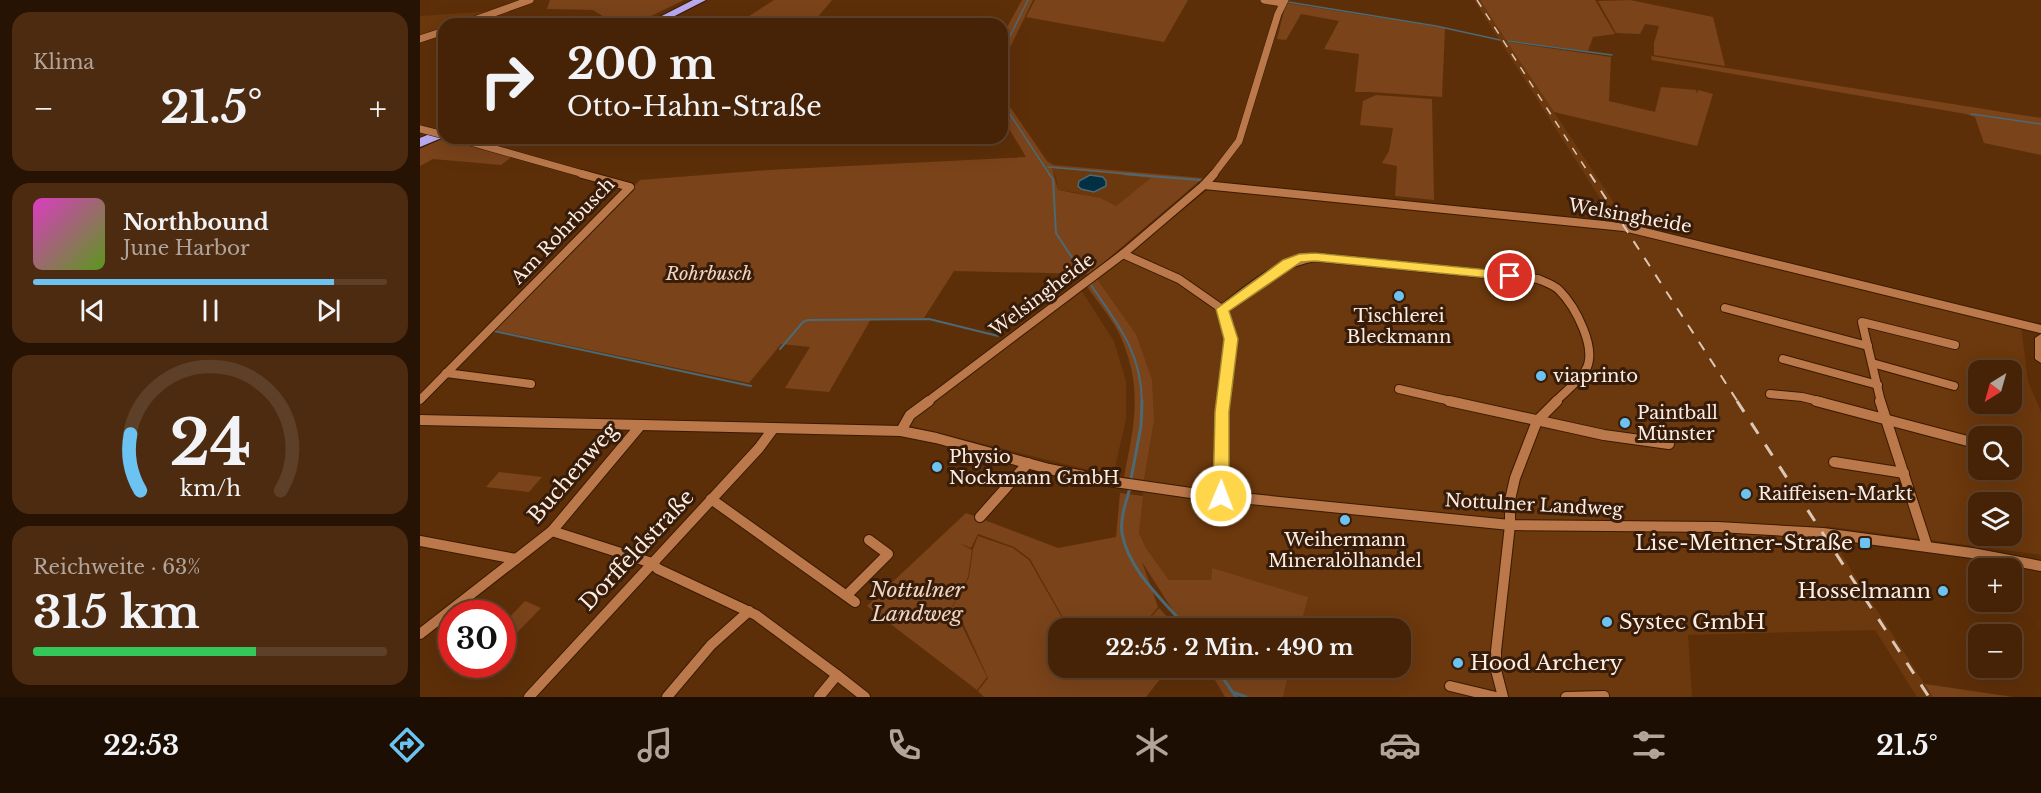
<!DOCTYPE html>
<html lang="de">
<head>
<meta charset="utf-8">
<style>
  :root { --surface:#462307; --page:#4d2b11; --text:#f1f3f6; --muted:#b0a49b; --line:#5e4028; --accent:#6cc3f2 }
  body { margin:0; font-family:"Libre Baskerville",serif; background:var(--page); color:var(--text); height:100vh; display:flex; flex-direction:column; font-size:22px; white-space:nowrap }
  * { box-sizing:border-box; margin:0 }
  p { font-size:20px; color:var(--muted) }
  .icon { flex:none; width:33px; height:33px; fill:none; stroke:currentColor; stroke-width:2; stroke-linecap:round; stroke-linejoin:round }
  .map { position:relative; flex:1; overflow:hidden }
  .side { display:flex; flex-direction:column; gap:12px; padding:12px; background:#261304; width:420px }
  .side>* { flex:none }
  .top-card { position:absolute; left:18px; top:18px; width:570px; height:126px; border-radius:18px; box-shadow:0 6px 24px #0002,0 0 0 2px var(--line); background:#462307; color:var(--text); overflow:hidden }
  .needle { width:39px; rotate:217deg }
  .tools { position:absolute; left:1548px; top:360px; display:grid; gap:12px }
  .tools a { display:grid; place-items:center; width:54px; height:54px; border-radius:12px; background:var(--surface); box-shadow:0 6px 24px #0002,0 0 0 2px var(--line); font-size:30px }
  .speed { position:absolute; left:18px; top:600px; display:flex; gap:12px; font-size:30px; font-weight:700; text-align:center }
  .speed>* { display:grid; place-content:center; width:78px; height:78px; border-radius:50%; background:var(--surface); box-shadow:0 6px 24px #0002,0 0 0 2px var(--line); line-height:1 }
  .speed .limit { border:9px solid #d22; background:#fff; color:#111 }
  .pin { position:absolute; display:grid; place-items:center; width:51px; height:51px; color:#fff; margin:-26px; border:3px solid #fff; border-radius:50%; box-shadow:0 2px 6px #0007 }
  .me { position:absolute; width:66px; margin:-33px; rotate:1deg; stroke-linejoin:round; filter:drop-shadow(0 0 4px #0008) }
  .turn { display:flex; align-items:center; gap:21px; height:126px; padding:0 30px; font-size:27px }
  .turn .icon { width:78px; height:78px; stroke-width:2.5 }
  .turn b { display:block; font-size:42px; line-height:51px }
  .big { font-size:45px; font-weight:700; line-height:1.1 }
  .side .card { flex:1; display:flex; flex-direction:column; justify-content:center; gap:9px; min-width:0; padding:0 21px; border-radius:18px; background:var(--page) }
  .side .dial { align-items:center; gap:0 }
  .dial svg { height:156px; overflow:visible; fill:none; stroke:var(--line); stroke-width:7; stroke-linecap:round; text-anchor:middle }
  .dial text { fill:var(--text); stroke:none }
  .song { display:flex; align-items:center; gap:18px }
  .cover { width:72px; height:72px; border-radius:9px; background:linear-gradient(135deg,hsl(310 70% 55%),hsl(90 70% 35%)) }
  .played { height:6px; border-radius:3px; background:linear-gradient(90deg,var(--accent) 85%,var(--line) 85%) }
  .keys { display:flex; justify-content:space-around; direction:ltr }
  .heat { display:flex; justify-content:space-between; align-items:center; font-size:33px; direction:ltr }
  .charge { height:9px; border-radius:4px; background:linear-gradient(90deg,#34c759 63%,var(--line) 0) }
  .trip { position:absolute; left:628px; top:618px; width:363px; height:60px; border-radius:18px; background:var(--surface); box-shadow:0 6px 24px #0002,0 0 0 2px var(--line); font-weight:700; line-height:60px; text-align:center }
  .tabs { display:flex; height:96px; justify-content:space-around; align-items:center; background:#1c0e03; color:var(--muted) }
  .tabs .icon { width:42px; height:42px }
  .tabs .current { color:var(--accent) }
  .tabs b { font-size:27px; color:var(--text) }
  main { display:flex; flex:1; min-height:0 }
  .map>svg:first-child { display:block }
</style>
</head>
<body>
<main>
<section class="side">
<div class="card"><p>Klima</p>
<div class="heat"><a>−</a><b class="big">21.5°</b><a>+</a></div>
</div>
<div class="card">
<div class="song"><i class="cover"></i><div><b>Northbound</b><p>June Harbor</p></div></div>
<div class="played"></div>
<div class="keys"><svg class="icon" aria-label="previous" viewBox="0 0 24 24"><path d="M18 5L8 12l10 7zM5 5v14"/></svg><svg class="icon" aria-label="pause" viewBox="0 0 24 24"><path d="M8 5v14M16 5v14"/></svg><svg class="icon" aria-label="next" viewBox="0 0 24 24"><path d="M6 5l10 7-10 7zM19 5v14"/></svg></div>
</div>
<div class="card dial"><svg viewBox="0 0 100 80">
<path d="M14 69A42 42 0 1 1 86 69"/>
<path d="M14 69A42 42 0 0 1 9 40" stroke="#6cc3f2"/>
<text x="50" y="56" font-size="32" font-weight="700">24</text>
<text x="50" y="72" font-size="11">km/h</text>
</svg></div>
<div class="card"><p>Reichweite · 63%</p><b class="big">315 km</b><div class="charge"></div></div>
</section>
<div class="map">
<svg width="1621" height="697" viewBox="0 0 1621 697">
  <rect width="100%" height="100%" fill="#5d2f09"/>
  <g fill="#6c380d" fill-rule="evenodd">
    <path d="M1054 0H1060L1208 224 1197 225Z"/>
    <path d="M75 11 40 24H24V30L0 38V16Z"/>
    <path d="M631 168 732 178 696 206 658 193 638 190 636 177Z"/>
    <path d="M790 188 1200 229 1601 326 1608 381 1621 412V555L1405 526 1436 578 1513 697H1497L1455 630 1268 635 1272 697H863L870 668H981V628H880L887 597 792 569 791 580H749L726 548 719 533 724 480 734 421 716 334 677 279ZM1558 370H1592V404H1558ZM1558 436H1592V470H1558ZM1558 502H1592V536H1558Z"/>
    <path d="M661 290 694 341 706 381V419L693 476 483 424Z"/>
  </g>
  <g fill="#7a431a" fill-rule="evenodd">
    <path d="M130 0H264L227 18 196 24 173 10 127 9Z"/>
    <path d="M354 0H412L392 24H357L329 16Z"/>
    <path d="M602 0H613L582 64V36Z"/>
    <path d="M615 0H768L744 42 606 17Z"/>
    <path d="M1060 0H1175L1195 34 1173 37 1168 51 1086 40Z"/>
    <path d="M1210 0 1293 17 1305 66 1234 55V43L1239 26 1225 24 1220 34 1196 33 1178 1Z"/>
    <path d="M866 3 1025 28 1022 97 950 92 961 28 950 92H935L939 54 904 49 919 21 881 14 866 40 857 39Z"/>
    <path d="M1087 42 1191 57 1189 101 1235 112 1241 87 1276 90 1277 94 1278 90 1293 94 1277 146 1134 112Z"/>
    <path d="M1231 56 1621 118V155L1564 143 1555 117 1546 114 1232 60Z"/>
    <path d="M582 95 627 161 633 165 783 178 670 274 534 271 504 318 451 319 409 392 365 388 390 347 361 344 329 383 75 330 220 180 348 170 606 157 582 117ZM632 168 731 178 696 206 680 198 638 190Z"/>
    <path d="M956 95 1012 99 1014 200 975 196 977 166 962 163 969 151 973 128 940 125 943 101Z"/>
    <path d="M23 138 93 156 81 165 13 159 0 166V149Z"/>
    <path d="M677 279 716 334 732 380 734 421 724 480 704 477C714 426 723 390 702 340 695 321 677 302 666 285Z"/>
    <path d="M79 472 122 477 109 492 66 487Z"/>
    <path d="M700 493 723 496 719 533 726 548 749 580H791L792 568 888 597 880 628H764L722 562 738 607 721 628H649L610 559 594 547 558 534 551 548 539 543 552 550 548 577 528 614 541 624 567 677 557 690 447 606 546 513 638 548 696 537Z"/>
    <path d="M558 536 593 548 609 560 648 628H639V668H661L662 673 679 675 687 668H749L726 697H564L558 691 568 678 543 623 529 613 549 577 553 549Z"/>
    <path d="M105 601 121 608 88 642 83 639V624Z"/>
    <path d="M739 608 757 628H722Z"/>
    <path d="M788 668H870L863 697H805Z"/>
    <path d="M1505 684 1593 697H1513Z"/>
  </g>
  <path fill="#013045" stroke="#4c6974" stroke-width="1.5" d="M670 175 683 177 686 181V186L674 192 661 189 658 186 659 181Z"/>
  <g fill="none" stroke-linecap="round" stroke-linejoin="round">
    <g stroke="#4c6974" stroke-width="1.5">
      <path d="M868 2 1016 26 1080 40"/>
      <path d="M1088 41 1192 55"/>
      <path d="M582 52 608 0"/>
      <path d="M582 102 630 175"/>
      <path d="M1551 114 1621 124"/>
      <path d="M628 167 722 175"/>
    </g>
    <g stroke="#4c6974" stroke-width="2">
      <path d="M629 174 633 179 636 233 662 273"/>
      <path d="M704 174 780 180"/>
      <path d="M671 285C698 325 721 351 722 402"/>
      <path d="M74 331 331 386"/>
      <path d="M360 349 383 322 388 320 509 319 578 336"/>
    </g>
    <g stroke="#4c6974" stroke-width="3">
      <path d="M711 479 721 426 722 401"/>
      <path d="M710 488C706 502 700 518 702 533 708 570 744 601 767 628"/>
      <path d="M796 668 816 697"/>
      <path d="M815 693 826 697"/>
    </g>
    <g stroke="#3a1a02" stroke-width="8">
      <g id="minor-far2">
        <path d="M844 0 862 3"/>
        <path d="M43 24 110 0"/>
        <path d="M0 39 24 31"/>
        <path d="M36 138 167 175"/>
        <path d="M793 175 819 141 858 14 865 0"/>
      </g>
    </g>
    <g stroke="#3a1a02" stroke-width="10">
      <g id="minor-far1">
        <path d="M784 185 1204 227 1621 329"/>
        <path d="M703 254 759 279 802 309 811 339 803 402"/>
        <path d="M1305 308 1448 346"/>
        <path d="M802 309C831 287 858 263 895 257L1118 279C1125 282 1134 285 1139 290 1155 306 1179 350 1165 371 1158 382 1145 392 1135 402"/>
        <path d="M1363 359 1458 385"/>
        <path d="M1452 363 1534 386"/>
        <path d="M26 373 111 384"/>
        <path d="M979 389 1035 402"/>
        <path d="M1350 394 1382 397 1403 402"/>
        <path d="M0 400 210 187 162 174"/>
        <path d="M507 402 703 254 784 185 794 174"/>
        <path d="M1461 402 1442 322 1535 345"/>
      </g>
    </g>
    <g stroke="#3a1a02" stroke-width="12">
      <g id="minor">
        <path d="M1029 401 1184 435 1249 444"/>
        <path d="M1396 401 1555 443"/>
        <path d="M1460 401 1507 546"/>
        <path d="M0 420 481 431 516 438 629 469 688 481 771 493 1090 525 1298 527 1403 533 1552 553 1621 566"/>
        <path d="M481 431 490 415 509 401"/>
        <path d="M1414 462 1484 473"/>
        <path d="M801 496 803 401"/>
        <path d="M291 499 435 602"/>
        <path d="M560 517 608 463"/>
        <path d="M132 531 232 563 238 569 336 615 417 675 399 697"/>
        <path d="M0 541 96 559"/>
        <path d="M427 595 468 554 449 540"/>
        <path d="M0 634 132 531 220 426"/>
        <path d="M417 675 445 697"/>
        <path d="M1030 686 1076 697"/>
        <path d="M109 697 339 448 353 429"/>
        <path d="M247 697 291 645 329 611"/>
        <path d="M1083 697 1076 670V651L1090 525V500L1095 478 1117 421 1137 401"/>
        <path d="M1146 697 1184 696"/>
      </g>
    </g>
    <g stroke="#3a1a02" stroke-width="2">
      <path id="secondary" d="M1621 334V363L1615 359V338Z"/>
    </g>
    <g stroke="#3a1a02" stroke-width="2">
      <g id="motorway">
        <path d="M273 0H286L239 24H226Z"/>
        <path d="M24 128V137L0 147V138Z"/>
      </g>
    </g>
    <use href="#minor-far2" stroke="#ba784b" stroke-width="7"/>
    <use href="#minor-far1" stroke="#ba784b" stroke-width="8"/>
    <use href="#minor" stroke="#ba784b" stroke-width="10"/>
    <use href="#secondary" fill="#ba784b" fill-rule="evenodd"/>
    <use href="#motorway" fill="#b9a9ef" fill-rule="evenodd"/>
    <path stroke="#dcc7b7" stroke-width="1.5" stroke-dasharray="8 8" stroke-linecap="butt" d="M1057 0 1170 175"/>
    <path stroke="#dcc7b7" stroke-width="2" stroke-dasharray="10 10" stroke-linecap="butt" d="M1170 174 1318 402"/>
    <path stroke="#dcc7b7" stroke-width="3" stroke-dasharray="13 13" stroke-linecap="butt" d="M1317 401 1509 697"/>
    <g stroke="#3a1a02" stroke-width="8" stroke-linecap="butt">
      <path id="minor-bridge" d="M0 129 24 135"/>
    </g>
    <use href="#minor-bridge" stroke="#ba784b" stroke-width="7"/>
  </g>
  <path fill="#ffd54a" stroke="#a68a30" stroke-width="1.5" d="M895 253 1090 272 1096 276 1090 280 895 261 881 262 809 311 818 339 809 412V496L806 500 801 502 795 500 793 496 795 412 804 339 796 309 863 260 879 254Z"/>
  <g fill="#6cc3f2" stroke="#371c09" stroke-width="2">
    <circle cx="979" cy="296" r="6"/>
    <circle cx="1121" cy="376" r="6"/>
    <circle cx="1205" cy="423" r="6"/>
    <circle cx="517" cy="467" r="6"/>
    <circle cx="1326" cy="494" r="6"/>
    <circle cx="925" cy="520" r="6"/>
    <rect x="1439" y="537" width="12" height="12" rx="3"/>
    <circle cx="1523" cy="591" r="6"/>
    <circle cx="1187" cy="622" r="6"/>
    <circle cx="1038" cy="663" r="6"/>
  </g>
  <g text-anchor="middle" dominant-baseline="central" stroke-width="6" stroke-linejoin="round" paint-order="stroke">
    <g font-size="18" fill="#fcede3" stroke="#371c09">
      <text transform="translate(1210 216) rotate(10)">Welsingheide</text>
      <text transform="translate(143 231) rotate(-46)">Am Rohrbusch</text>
      <text transform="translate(622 295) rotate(-37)">Welsingheide</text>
      <text transform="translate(1114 505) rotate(3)">Nottulner Landweg</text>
    </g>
    <g font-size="18" font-style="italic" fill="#eed5c4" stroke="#371c09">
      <text x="289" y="274">Rohrbusch</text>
    </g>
    <g font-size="18" fill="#fcede3" stroke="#371c09" text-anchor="start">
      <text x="979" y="316" text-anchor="middle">Tischlerei<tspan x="979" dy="21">Bleckmann</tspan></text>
      <text x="1133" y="376">viaprinto</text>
      <text x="1217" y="413">Paintball<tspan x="1217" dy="21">Münster</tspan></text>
      <text x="529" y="457">Physio<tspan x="529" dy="21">Nockmann GmbH</tspan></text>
      <text x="1338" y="494">Raiffeisen-Markt</text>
      <text x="925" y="540" text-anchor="middle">Weihermann<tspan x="925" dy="21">Mineralölhandel</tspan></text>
    </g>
    <g font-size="21" fill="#fcede3" stroke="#371c09">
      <text transform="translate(153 473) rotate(-49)">Buchenweg</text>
      <text transform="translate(217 550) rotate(-47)">Dorffeldstraße</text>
    </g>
    <g font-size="21" fill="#fcede3" stroke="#371c09" text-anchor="end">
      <text x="1433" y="543">Lise-Meitner-Straße</text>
      <text x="1511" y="591">Hosselmann</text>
      <text x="1199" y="622" text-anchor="start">Systec GmbH</text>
      <text x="1050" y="663" text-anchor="start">Hood Archery</text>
    </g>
    <g font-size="21" font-style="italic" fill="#eed5c4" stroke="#371c09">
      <text x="497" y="590">Nottulner<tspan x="497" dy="24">Landweg</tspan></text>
    </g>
  </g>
</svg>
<div class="tools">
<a><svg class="needle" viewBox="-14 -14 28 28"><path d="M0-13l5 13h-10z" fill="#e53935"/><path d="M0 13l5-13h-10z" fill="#b0a49b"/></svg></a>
<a><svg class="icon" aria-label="search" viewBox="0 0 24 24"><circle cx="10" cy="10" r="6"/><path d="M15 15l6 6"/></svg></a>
<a><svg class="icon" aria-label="layers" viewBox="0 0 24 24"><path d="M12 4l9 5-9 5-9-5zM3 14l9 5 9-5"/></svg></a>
<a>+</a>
<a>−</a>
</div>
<div class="speed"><div class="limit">30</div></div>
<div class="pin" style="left:1090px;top:276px;background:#d93025"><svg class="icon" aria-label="arrive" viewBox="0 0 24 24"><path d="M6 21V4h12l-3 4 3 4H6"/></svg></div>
<svg class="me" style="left:801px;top:496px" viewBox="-20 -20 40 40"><circle r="17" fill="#ffd54a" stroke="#fff" stroke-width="3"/><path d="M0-11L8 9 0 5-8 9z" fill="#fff"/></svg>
<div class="trip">22:55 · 2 Min. · 490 m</div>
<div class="top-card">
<div class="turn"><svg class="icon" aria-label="right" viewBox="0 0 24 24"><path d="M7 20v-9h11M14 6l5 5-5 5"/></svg><div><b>200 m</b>Otto-Hahn-Straße</div></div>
</div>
</div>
</main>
<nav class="tabs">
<b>22:53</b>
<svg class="icon current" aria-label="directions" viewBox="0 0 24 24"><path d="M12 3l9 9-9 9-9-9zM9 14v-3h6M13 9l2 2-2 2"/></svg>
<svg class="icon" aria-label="music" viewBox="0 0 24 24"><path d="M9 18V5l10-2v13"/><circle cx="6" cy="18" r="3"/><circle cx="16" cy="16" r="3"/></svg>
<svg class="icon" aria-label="phone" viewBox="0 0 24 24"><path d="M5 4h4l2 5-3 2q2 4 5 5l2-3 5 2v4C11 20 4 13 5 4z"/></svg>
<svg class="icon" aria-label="climate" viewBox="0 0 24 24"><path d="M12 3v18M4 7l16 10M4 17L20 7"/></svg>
<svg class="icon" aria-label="car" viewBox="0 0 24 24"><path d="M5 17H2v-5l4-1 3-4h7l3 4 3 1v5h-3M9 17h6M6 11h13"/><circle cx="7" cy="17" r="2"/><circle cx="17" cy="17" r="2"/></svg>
<svg class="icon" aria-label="filters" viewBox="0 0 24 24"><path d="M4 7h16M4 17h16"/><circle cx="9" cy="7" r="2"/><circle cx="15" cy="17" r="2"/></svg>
<b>21.5°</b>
</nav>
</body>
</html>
